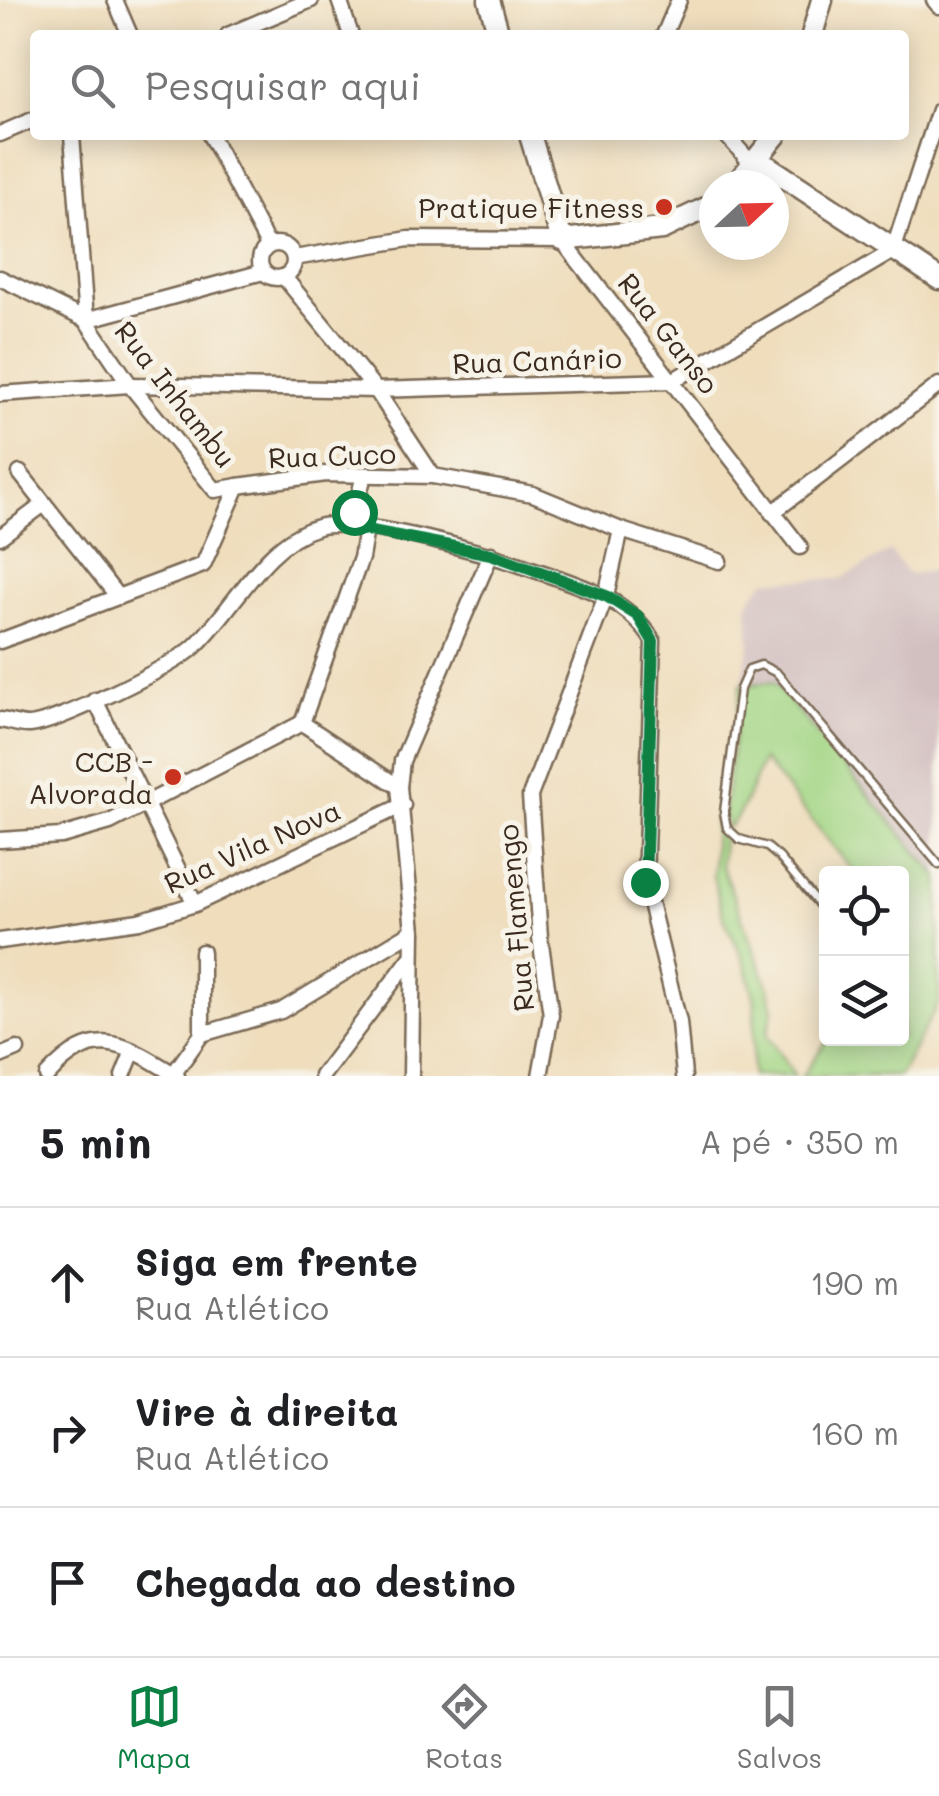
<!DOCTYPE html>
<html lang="pt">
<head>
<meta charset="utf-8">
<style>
  :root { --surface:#fff; --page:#f2f2f2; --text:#202124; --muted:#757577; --line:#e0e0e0; --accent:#0b8043 }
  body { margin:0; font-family:Mali,sans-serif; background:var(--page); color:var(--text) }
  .controls { position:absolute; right:30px; bottom:30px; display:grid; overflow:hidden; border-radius:10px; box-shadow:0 5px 25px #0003 }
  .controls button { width:90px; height:90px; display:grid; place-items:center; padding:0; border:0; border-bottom:2px solid var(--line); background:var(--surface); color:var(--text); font:50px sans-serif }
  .compass { position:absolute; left:699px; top:170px; width:90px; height:90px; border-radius:50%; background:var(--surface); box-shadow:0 5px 25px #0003; rotate:68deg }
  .stop { position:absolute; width:30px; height:30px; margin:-22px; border:8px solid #0b8043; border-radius:50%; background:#fff }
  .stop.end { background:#0b8043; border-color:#fff; box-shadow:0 2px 10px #0008 }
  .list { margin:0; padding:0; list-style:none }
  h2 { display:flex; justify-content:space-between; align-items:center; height:130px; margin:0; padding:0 40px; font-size:42px }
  h2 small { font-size:32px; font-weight:400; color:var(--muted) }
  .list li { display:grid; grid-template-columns:65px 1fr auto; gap:30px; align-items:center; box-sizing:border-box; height:150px; padding:0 40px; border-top:2px solid var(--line) }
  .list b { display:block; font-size:38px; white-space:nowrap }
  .list p { margin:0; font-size:32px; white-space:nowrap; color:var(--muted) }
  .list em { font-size:32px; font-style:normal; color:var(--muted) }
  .icon { flex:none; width:55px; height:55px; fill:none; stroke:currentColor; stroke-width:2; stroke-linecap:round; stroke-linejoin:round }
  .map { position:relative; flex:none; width:939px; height:1076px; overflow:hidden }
  .search { position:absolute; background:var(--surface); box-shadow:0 5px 25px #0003; left:30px; right:30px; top:30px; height:110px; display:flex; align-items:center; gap:25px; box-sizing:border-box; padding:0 35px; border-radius:10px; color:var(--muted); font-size:38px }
  .sheet { height:580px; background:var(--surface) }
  nav { display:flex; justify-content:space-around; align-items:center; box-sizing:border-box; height:140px; border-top:2px solid var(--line); background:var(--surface); font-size:28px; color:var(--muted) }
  nav a { display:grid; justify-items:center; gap:5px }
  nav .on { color:var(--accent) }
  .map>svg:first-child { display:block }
  .industrial { fill:#d2bfc0 }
  .green { fill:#a3d685; stroke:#6f8052; stroke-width:2.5 }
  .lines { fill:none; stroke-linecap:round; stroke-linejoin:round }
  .lane-casing { stroke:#7a6955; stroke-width:11 }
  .street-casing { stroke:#7a6955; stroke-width:19 }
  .secondary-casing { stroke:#7a6955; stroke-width:25 }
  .lane { stroke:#fff; stroke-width:6 }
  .street { stroke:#fff; stroke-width:14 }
  .secondary { stroke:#fff; stroke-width:20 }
  .route { stroke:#0b8043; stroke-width:12 }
  .poi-dot { fill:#c8321e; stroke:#f7f3e8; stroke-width:4 }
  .labels { text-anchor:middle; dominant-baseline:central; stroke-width:10; stroke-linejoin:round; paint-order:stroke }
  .poi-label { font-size:28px; fill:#3b2a1e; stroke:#f7f3e8; text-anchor:end }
  .street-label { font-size:28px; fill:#3b2a1e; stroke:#f7f3e8 }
</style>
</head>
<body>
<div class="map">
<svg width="939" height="1076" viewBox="0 0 939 1076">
  <rect width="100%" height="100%" fill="#f7f3e8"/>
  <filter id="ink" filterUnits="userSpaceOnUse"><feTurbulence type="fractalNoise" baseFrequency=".01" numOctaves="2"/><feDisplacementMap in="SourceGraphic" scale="20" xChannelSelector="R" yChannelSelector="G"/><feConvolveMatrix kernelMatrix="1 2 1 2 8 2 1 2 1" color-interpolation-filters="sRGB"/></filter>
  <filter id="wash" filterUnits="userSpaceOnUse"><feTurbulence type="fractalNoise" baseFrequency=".0048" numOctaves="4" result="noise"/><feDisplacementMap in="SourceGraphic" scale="40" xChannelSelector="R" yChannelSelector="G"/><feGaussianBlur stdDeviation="2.25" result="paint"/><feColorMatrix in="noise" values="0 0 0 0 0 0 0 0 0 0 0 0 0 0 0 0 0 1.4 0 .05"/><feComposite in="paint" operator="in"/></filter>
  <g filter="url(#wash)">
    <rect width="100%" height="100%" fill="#efddbc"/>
    <path class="industrial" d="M890 551 909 575 939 569V878L774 682 741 685 750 645 748 603 765 580 841 579Z"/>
    <g class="green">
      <path d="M773 682 939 878V1002L899 1076H802L828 1039 902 1038V874L855 873 763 760C754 779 743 816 727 828L724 812 741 685Z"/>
      <path d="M715 817 723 839 721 864 769 988 773 1010 767 1035 795 1076H752L755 1001 745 963 723 916 713 876Z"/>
    </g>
  </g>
  <g filter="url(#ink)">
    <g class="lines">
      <defs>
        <path id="lane" d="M826 913 779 857 767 847 739 839 727 828 724 812 740 689 749 669 761 665 777 673 939 865"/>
        <g id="street">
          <path d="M115 0 130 35"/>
          <path d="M339 0 351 35"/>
          <path d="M934 0 939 6"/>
          <path d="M228 35 311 0"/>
          <path d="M664 35 679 0"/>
          <path d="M0 134 35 119"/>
          <path d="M72 135 86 320 130 385 215 490 238 486"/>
          <path d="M210 135 268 245"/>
          <path d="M726 135 754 166"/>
          <circle cx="277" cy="261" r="17"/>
          <path d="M294 258 409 239 562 240 800 547"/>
          <path d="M284 277 376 390 433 476"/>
          <path d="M0 278 86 320 263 272"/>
          <path d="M0 394 130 385 376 390 672 381 893 251 939 110"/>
          <path d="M20 473 118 597"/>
          <path d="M772 513 939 385"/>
          <path d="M351 527 364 475"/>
          <path d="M0 537 44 504"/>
          <path d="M0 641 203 565 238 486 326 474 433 476 533 494 621 530 719 561"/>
          <path d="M95 700 195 904"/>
          <path d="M0 720C9 721 21 726 30 725 59 722 172 667 194 647 234 610 263 543 318 527 354 516 488 553 526 567 573 584 626 595 653 641L645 882 679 1022 684 1076"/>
          <path d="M302 723 399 787"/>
          <path d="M0 840 61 836 110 822 302 723 361 558 366 529"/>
          <path d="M0 941 139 921 195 904 403 805"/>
          <path d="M202 1034 281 1011 413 931"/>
          <path d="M0 1056 17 1049"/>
          <path d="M47 1076C95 1023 123 1043 177 1076"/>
          <path d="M123 1076 133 1051"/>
          <path d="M172 1076 202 1034V952"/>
          <path d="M322 1076 410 959"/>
          <path d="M411 1076 413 931 399 787 402 761 491 554"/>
          <path d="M540 1076 551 1015 540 937 530 796 606 596 621 530"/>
        </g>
        <g id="secondary">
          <path d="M489 0 499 35"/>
          <path d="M812 35 822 0"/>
          <path d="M530 135 562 240 662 229 714 204"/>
          <path d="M754 166 769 167 939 279"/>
          <path d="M735 185 776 135"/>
        </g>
      </defs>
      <use href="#lane" class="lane-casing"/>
      <use href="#street" class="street-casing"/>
      <use href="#secondary" class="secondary-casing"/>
      <use href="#lane" class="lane"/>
      <use href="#street" class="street"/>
      <use href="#secondary" class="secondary"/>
    </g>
  </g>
  <g class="lines" filter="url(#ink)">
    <path class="route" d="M354 512 351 527 491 554 606 596 638 616 653 641 645 882"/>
  </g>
  <g class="poi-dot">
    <circle cx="664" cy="207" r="10"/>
    <circle cx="173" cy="777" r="10"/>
  </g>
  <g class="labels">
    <g class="poi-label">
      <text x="644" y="207">Pratique Fitness</text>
      <text x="153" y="761">CCB -<tspan x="153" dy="32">Alvorada</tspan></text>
    </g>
    <g class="street-label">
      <text transform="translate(669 333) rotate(52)">Rua Ganso</text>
      <text transform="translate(537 360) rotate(-2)">Rua Canário</text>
      <text transform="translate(176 394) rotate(52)">Rua Inhambu</text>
      <text transform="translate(332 455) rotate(-2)">Rua Cuco</text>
      <text transform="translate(252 846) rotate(-24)">Rua Vila Nova</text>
      <text transform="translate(515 918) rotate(-95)">Rua Flamengo</text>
    </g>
  </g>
</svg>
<div class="controls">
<button><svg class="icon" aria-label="locate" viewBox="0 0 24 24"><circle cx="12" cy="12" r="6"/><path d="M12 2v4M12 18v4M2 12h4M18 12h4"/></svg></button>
<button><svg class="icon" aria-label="layers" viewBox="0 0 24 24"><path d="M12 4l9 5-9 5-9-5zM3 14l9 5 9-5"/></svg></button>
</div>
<svg class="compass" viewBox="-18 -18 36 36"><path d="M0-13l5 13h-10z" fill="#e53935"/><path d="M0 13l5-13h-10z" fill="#757577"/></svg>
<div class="stop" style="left:354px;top:512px"></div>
<div class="stop end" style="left:645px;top:882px"></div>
<div class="search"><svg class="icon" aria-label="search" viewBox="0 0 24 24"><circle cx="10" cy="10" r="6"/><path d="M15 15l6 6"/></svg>Pesquisar aqui</div>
</div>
<section class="sheet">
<h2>5 min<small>A pé · 350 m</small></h2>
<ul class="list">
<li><svg class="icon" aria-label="ahead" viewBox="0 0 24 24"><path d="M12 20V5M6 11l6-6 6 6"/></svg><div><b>Siga em frente</b><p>Rua Atlético</p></div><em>190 m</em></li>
<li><svg class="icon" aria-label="right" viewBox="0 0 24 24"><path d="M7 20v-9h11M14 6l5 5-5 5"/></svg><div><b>Vire à direita</b><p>Rua Atlético</p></div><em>160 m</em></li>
<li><svg class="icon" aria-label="arrive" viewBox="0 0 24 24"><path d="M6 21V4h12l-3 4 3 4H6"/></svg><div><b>Chegada ao destino</b></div></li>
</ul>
</section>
<nav>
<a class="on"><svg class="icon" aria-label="map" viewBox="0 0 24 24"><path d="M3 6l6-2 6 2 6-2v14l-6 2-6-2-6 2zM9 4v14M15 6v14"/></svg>Mapa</a>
<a><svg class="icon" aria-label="directions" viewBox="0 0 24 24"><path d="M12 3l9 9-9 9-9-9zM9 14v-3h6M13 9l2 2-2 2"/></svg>Rotas</a>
<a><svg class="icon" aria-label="saved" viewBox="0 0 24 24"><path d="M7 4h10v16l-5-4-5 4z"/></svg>Salvos</a>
</nav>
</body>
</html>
